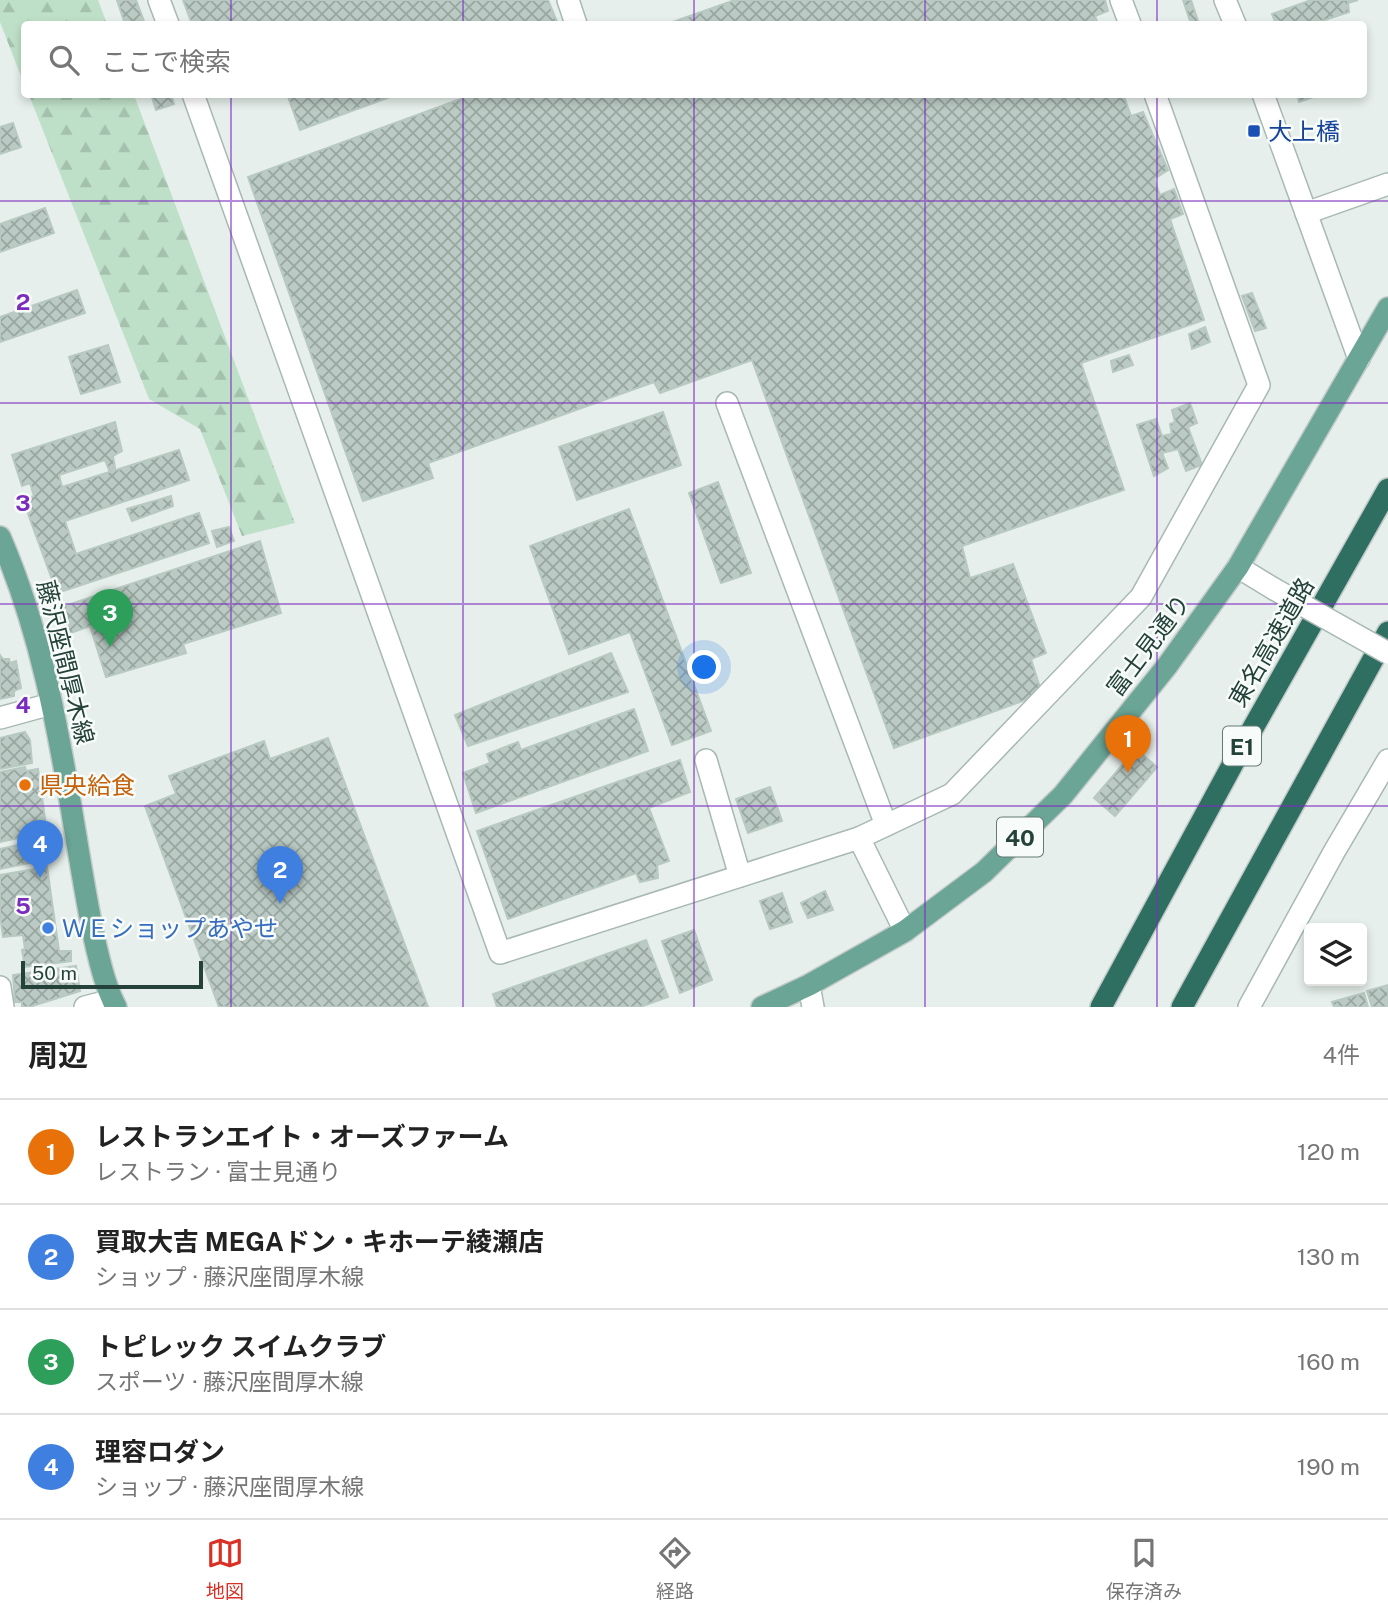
<!DOCTYPE html>
<html lang="ja">
<head>
<meta charset="utf-8">
<style>
  :root { --surface:#fff; --page:#f6f6f6; --text:#222; --muted:#767676; --line:#e0e0e0; --accent:#d93025 }
  body { margin:0; font-family:"Public Sans","Noto Sans JP",sans-serif; background:var(--page); color:var(--text) }
  .controls { position:absolute; right:21px; bottom:21px; display:grid; overflow:hidden; border-radius:7px; box-shadow:0 4px 10px #0003 }
  .controls button { width:63px; height:63px; display:grid; place-items:center; padding:0; border:0; border-bottom:2px solid var(--line); background:var(--surface); color:var(--text); font:35px sans-serif }
  .scale { position:absolute; left:21px; bottom:18px; width:182px; box-sizing:border-box; padding-left:7px; border:4px solid #24423a; border-top:0; font-size:19px; line-height:24px; white-space:nowrap; color:#24423a; -webkit-text-stroke:5px #f7fbf9; paint-order:stroke }
  .you { position:absolute; left:705px; top:668px; width:24px; height:24px; margin:-18px; border:5px solid #fff; border-radius:50%; background:#1a73e8; box-shadow:0 0 0 10px #1a73e833 }
  .badge { display:grid; place-items:center; width:46px; height:46px; border-radius:50%; background:var(--accent); color:#fff; font-size:23px; font-weight:700 }
  .pin { position:absolute; translate:-50% -58px; filter:drop-shadow(0 2px 4px #0008) }
  .pin::after { content:''; position:absolute; top:37px; width:24px; height:21px; background:inherit; clip-path:polygon(0 0,100% 0,50% 100%) }
  .list { margin:0; padding:0; list-style:none }
  h2 { display:flex; justify-content:space-between; align-items:center; height:91px; margin:0; padding:0 28px; font-size:30px }
  h2 small { font-size:23px; font-weight:400; color:var(--muted) }
  .list li { display:grid; grid-template-columns:46px 1fr auto; gap:21px; align-items:center; box-sizing:border-box; height:105px; padding:0 28px; border-top:2px solid var(--line) }
  .list b { display:block; font-size:26px; white-space:nowrap }
  .list p { margin:0; font-size:23px; white-space:nowrap; color:var(--muted) }
  .list em { font-size:23px; font-style:normal; color:var(--muted) }
  .icon { flex:none; width:38px; height:38px; fill:none; stroke:currentColor; stroke-width:2; stroke-linecap:round; stroke-linejoin:round }
  .map { position:relative; flex:none; width:1388px; height:1007px; overflow:hidden }
  .search { position:absolute; background:var(--surface); box-shadow:0 4px 10px #0003; left:21px; right:21px; top:21px; height:77px; display:flex; align-items:center; gap:18px; box-sizing:border-box; padding:0 24px; border-radius:7px; color:var(--muted); font-size:26px }
  .sheet { height:511px; background:var(--surface) }
  nav { display:flex; justify-content:space-around; align-items:center; box-sizing:border-box; height:98px; border-top:2px solid var(--line); background:var(--surface); font-size:19px; color:var(--muted) }
  nav a { display:grid; justify-items:center; gap:4px }
  nav .on { color:var(--accent) }
  .map>svg:first-child { display:block }
  .forest { fill:url(#forest-firs) }
  .building { fill:url(#building-cross-hatch); stroke:#b8c9c2; stroke-width:2 }
  .lines { fill:none; stroke-linecap:round; stroke-linejoin:round }
  .minor-casing { stroke:#a8b8b2; stroke-width:24 }
  .major-casing { stroke:#c2cac8; stroke-width:24 }
  .highway-casing { stroke:#c2cac8; stroke-width:24 }
  .minor { stroke:#fff; stroke-width:21 }
  .major { stroke:#6aa596; stroke-width:21 }
  .highway { stroke:#2f6f62; stroke-width:21 }
  .minor-bridge-casing { stroke:#a8b8b2; stroke-width:24; stroke-linecap:butt }
  .minor-bridge { stroke:#fff; stroke-width:21 }
  .grid { fill:none; stroke:#7b2cbf; stroke-width:2; stroke-opacity:0.55 }
  .transit-dot { fill:#1a4fb4; stroke:#f7fbf9; stroke-width:2.5 }
  .food-dot { fill:#e8710a; stroke:#f7fbf9; stroke-width:2.5 }
  .shop-dot { fill:#3f7fe0; stroke:#f7fbf9; stroke-width:2.5 }
  .labels { text-anchor:middle; dominant-baseline:central; stroke-width:5; stroke-linejoin:round; paint-order:stroke }
  .shield { fill:#f7fbf9; stroke:#637a73; stroke-width:2 }
  .shield-label { font-size:23px; font-weight:bold; fill:#24423a }
  .transit-label { font-size:24px; fill:#164399; stroke:#f7fbf9; text-anchor:start }
  .street-label { font-size:24px; fill:#24423a; stroke:#f7fbf9 }
  .food-label { font-size:24px; fill:#c56008; stroke:#f7fbf9; text-anchor:start }
  .shop-label { font-size:24px; fill:#366cbe; stroke:#f7fbf9; text-anchor:start }
  .grid-label { font-size:23px; text-anchor:middle; font-weight:bold; fill:#7b2cbf; stroke:#f7fbf9; stroke-width:5; stroke-linejoin:round; paint-order:stroke }
</style>
</head>
<body>
<div class="map">
<svg width="1388" height="1007" viewBox="0 0 1388 1007">
  <defs>
    <pattern id="forest-firs" width="22" height="20" patternUnits="userSpaceOnUse" patternTransform="scale(1.75)"><rect width="22" height="20" fill="#bfe0c8"/><path d="M5 1l3.5 6h-7zM16 11l3.5 6h-7z" fill="#a4c1ad"/></pattern>
    <pattern id="building-cross-hatch" width="8" height="8" patternUnits="userSpaceOnUse" patternTransform="scale(1.75)"><rect width="8" height="8" fill="#bbcac4"/><path d="M0 0l8 8M0 8l8-8" fill="none" stroke="#98a6a0"/></pattern>
  </defs>
  <rect width="100%" height="100%" fill="#e6efeb"/>
  <g class="forest">
    <path d="M0 0H98L107 24H24V84L0 22Z"/>
    <path d="M29 95H134L295 523 242 536 200 429 149 399Z"/>
  </g>
  <g class="building">
    <path d="M117 0H136L145 24H125Z"/>
    <path d="M183 0H548L558 24H192Z"/>
    <path d="M735 0H1105L1108 11 1095 16 1098 24H667Z"/>
    <path d="M1183 0H1191L1199 24H1191Z"/>
    <path d="M1311 0H1358L1348 3 1349 12 1313 24H1276L1272 14Z"/>
    <path d="M151 94H171L174 104 156 110Z"/>
    <path d="M287 94H398L300 130Z"/>
    <path d="M474 94H1123L1131 116 1143 112 1168 170 1154 179 1160 195 1174 189 1183 214 1170 219 1204 320 1081 363 1124 490 962 546 970 578 1013 564 1046 653 1031 659 1042 694 894 748 752 360 660 393 654 382 428 463 433 478 363 501 248 177Z"/>
    <path d="M1297 94H1322L1299 102Z"/>
    <path d="M13 123 21 147 0 154V127Z"/>
    <path d="M45 208 54 233 0 252V224Z"/>
    <path d="M77 290 85 313 0 342V317Z"/>
    <path d="M1252 293 1266 328 1255 331 1242 296Z"/>
    <path d="M1205 327 1210 342 1192 349 1189 334Z"/>
    <path d="M108 345 120 382 81 394 69 357Z"/>
    <path d="M1129 355 1133 365 1113 372 1111 361Z"/>
    <path d="M1190 403 1197 423 1188 427 1202 465 1186 471 1178 449 1162 453 1168 468 1154 476 1137 425 1156 419 1162 436 1172 434 1170 424 1175 422 1172 410Z"/>
    <path d="M663 412 681 465 577 500 559 447Z"/>
    <path d="M115 422 122 451 113 456 115 468 109 470 105 460 59 475 62 487 179 450 189 480 65 521 76 554 199 513 209 543 57 593 23 500 34 496 30 483 22 486 12 455Z"/>
    <path d="M718 482 751 573 721 583 689 493Z"/>
    <path d="M171 496 173 506 132 521 127 509Z"/>
    <path d="M629 509 711 731 672 745 630 632 569 654 530 546Z"/>
    <path d="M229 527 234 541 217 547 212 531Z"/>
    <path d="M260 541 281 613 183 644 186 653 106 677 90 626 65 635 55 609Z"/>
    <path d="M611 653 628 692 468 746 455 715Z"/>
    <path d="M0 655 3 659H9L10 663 16 661 21 688 14 691V696L0 699Z"/>
    <path d="M634 709 648 751 476 813 463 773 490 763 487 754 518 742 521 750Z"/>
    <path d="M25 732 30 740 32 763 0 769V738Z"/>
    <path d="M328 738 428 1007H219L145 806 176 794 169 776 264 741 270 759Z"/>
    <path d="M1136 749 1157 767 1115 816 1094 798Z"/>
    <path d="M680 760 690 792 649 808 669 861 657 865 658 878 640 882 636 873 508 919 477 831Z"/>
    <path d="M25 767 26 771 38 769 47 832 0 842V772Z"/>
    <path d="M770 787 782 821 748 833 736 799Z"/>
    <path d="M45 839 49 859 0 869V849Z"/>
    <path d="M47 867 59 951H71V961L25 967 22 950 25 949 23 935 3 937 0 915V875Z"/>
    <path d="M825 891 833 910 808 918 801 903Z"/>
    <path d="M782 893 792 922 770 929 760 901Z"/>
    <path d="M694 930 712 980 680 993 662 941Z"/>
    <path d="M646 940 668 997 640 1007H497L493 994Z"/>
    <path d="M76 966 80 991 29 1007H22V1002H15L13 975Z"/>
    <path d="M1388 985V1007H1372L1367 991Z"/>
    <path d="M1364 993 1368 1007H1334L1332 1002Z"/>
  </g>
  <g class="lines">
    <defs>
      <g id="minor">
        <path d="M159 0 168 24"/>
        <path d="M568 0 576 24"/>
        <path d="M1121 0 1130 24"/>
        <path d="M1225 0 1235 24"/>
        <path d="M193 94 500 953 859 838 905 931"/>
        <path d="M1263 94 1359 359"/>
        <path d="M1306 213 1388 184"/>
        <path d="M727 403 886 825"/>
        <path d="M1238 567 1274 589"/>
        <path d="M0 718 51 704"/>
        <path d="M706 760 740 876"/>
        <path d="M859 838 952 794 1141 597 1259 385 1155 94"/>
        <path d="M809 985 813 1007"/>
        <path d="M0 987 3 1007"/>
        <path d="M85 1007 112 1000"/>
        <path d="M1249 1007 1334 852 1388 760"/>
      </g>
      <g id="major">
        <path d="M0 537C40 629 58 727 74 825 81 866 87 906 96 946 101 967 106 988 116 1007"/>
        <path d="M762 1007 809 985 905 931 984 872 1063 795 1167 666 1238 567 1388 308"/>
      </g>
      <g id="highway">
        <path d="M1101 1007 1236 758 1388 489"/>
        <path d="M1182 1007 1388 632"/>
      </g>
    </defs>
    <use href="#minor" class="minor-casing"/>
    <use href="#major" class="major-casing"/>
    <use href="#highway" class="highway-casing"/>
    <use href="#minor" class="minor"/>
    <use href="#major" class="major"/>
    <use href="#highway" class="highway"/>
    <defs>
      <path id="minor-bridge" d="M1274 589 1388 653"/>
    </defs>
    <use href="#minor-bridge" class="minor-bridge-casing"/>
    <use href="#minor-bridge" class="minor-bridge"/>
  </g>
  <path class="grid" d="M231 0V24M463 0V24M694 0V24M925 0V24M1157 0V24M231 94V1007M463 94V1007M694 94V1007M925 94V1007M1157 94V1007M0 201H1388M0 403H1388M0 604H1388M0 806H1388"/>
  <rect class="transit-dot" x="1247" y="124" width="14" height="14" rx="3.5"/>
  <circle class="food-dot" cx="25" cy="785" r="7"/>
  <circle class="shop-dot" cx="48" cy="928" r="7"/>
  <g class="labels">
    <g class="shield">
      <rect x="1223" y="726.5" width="38" height="39" rx="5"/>
      <rect x="997" y="817.5" width="46" height="39" rx="5"/>
    </g>
    <g class="shield-label">
      <text x="1242" y="746">E1</text>
      <text x="1020" y="837">40</text>
    </g>
    <g class="transit-label">
      <text x="1268" y="131">大上橋</text>
    </g>
    <g class="street-label">
      <text transform="translate(1271 642) rotate(-60)">東名高速道路</text>
      <text transform="translate(1148 645) rotate(-53)">富士見通り</text>
      <text transform="translate(66 662) rotate(76)">藤沢座間厚木線</text>
    </g>
    <g class="food-label">
      <text x="39" y="785">県央給食</text>
    </g>
    <g class="shop-label">
      <text x="62" y="928">ＷＥショップあやせ</text>
    </g>
  </g>
  <g class="grid-label">
    <text x="23" y="310">2</text>
    <text x="23" y="511">3</text>
    <text x="23" y="713">4</text>
    <text x="23" y="914">5</text>
  </g>
</svg>
<div class="controls">
<button><svg class="icon" aria-label="layers" viewBox="0 0 24 24"><path d="M12 4l9 5-9 5-9-5zM3 14l9 5 9-5"/></svg></button>
</div>
<div class="scale">50 m</div>
<div class="you"></div>
<div class="pin badge" style="left:1128px;top:773px;background:#e8710a">1</div>
<div class="pin badge" style="left:280px;top:904px;background:#3f7fe0">2</div>
<div class="pin badge" style="left:110px;top:647px;background:#2e9e5b">3</div>
<div class="pin badge" style="left:40px;top:878px;background:#3f7fe0">4</div>
<div class="search"><svg class="icon" aria-label="search" viewBox="0 0 24 24"><circle cx="10" cy="10" r="6"/><path d="M15 15l6 6"/></svg>ここで検索</div>
</div>
<section class="sheet">
<h2>周辺<small>4件</small></h2>
<ul class="list">
<li><span class="badge" style="background:#e8710a">1</span><div><b>レストランエイト・オーズファーム</b><p>レストラン · 富士見通り</p></div><em>120 m</em></li>
<li><span class="badge" style="background:#3f7fe0">2</span><div><b>買取大吉 MEGAドン・キホーテ綾瀬店</b><p>ショップ · 藤沢座間厚木線</p></div><em>130 m</em></li>
<li><span class="badge" style="background:#2e9e5b">3</span><div><b>トピレック スイムクラブ</b><p>スポーツ · 藤沢座間厚木線</p></div><em>160 m</em></li>
<li><span class="badge" style="background:#3f7fe0">4</span><div><b>理容ロダン</b><p>ショップ · 藤沢座間厚木線</p></div><em>190 m</em></li>
</ul>
</section>
<nav>
<a class="on"><svg class="icon" aria-label="map" viewBox="0 0 24 24"><path d="M3 6l6-2 6 2 6-2v14l-6 2-6-2-6 2zM9 4v14M15 6v14"/></svg>地図</a>
<a><svg class="icon" aria-label="directions" viewBox="0 0 24 24"><path d="M12 3l9 9-9 9-9-9zM9 14v-3h6M13 9l2 2-2 2"/></svg>経路</a>
<a><svg class="icon" aria-label="saved" viewBox="0 0 24 24"><path d="M7 4h10v16l-5-4-5 4z"/></svg>保存済み</a>
</nav>
</body>
</html>
